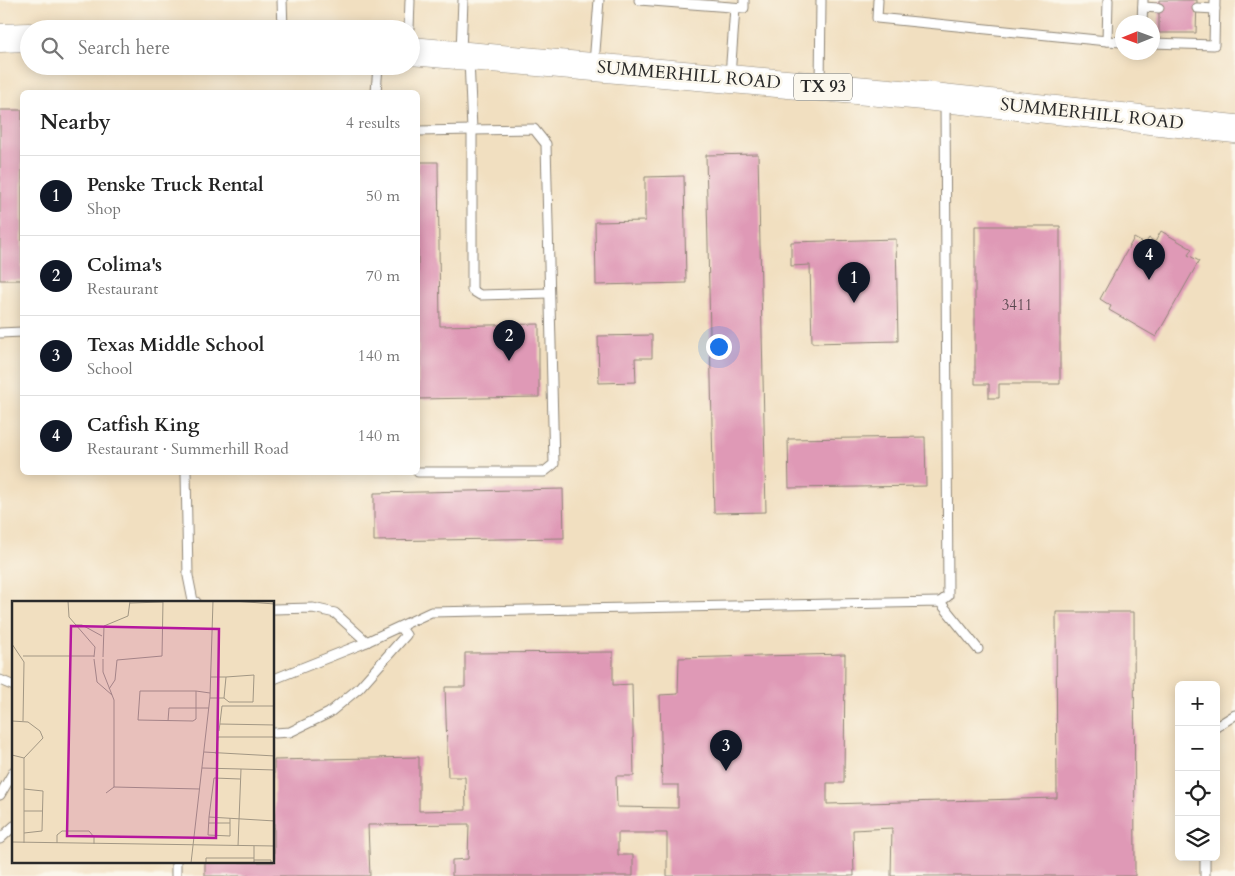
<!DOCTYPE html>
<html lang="en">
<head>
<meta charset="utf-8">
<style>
  :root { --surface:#fff; --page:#f6f6f6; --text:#222; --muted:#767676; --line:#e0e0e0; --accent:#111827 }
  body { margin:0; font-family:Cardo,serif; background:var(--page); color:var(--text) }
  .controls { position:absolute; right:15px; bottom:15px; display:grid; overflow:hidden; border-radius:8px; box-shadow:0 2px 12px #0003 }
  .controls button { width:45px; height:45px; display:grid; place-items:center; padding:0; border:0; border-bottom:1px solid var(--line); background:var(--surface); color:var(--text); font:25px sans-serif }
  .compass { position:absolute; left:1115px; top:15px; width:45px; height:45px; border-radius:50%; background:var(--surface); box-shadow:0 2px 12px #0003; rotate:269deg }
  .you { position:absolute; left:718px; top:346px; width:18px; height:18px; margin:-12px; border:4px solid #fff; border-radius:50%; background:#1a73e8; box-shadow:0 0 0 8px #1a73e833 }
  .badge { display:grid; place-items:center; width:32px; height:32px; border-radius:50%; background:var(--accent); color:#fff; font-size:16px; font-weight:700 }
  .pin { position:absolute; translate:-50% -41px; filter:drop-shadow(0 1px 2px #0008) }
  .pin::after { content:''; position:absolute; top:26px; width:18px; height:15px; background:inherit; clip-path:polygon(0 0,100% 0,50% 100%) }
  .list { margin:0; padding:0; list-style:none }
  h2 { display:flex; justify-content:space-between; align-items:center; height:65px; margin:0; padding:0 20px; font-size:21px }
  h2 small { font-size:16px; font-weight:400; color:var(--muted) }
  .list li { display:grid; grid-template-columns:32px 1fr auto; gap:15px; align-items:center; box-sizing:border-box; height:80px; padding:0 20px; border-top:1px solid var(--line) }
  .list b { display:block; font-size:19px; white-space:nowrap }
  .list p { margin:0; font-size:16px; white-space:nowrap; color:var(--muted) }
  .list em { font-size:16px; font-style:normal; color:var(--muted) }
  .icon { flex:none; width:28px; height:28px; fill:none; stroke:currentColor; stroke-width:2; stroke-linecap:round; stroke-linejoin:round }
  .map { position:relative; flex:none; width:1235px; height:876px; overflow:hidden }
  .search { position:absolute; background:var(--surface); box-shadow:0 2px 12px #0003; left:20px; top:20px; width:400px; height:55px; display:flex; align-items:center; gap:12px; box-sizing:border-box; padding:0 18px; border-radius:28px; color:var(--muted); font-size:19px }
  .panel { position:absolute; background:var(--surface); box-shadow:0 2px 12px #0003; left:20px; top:90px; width:400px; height:385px; border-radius:8px }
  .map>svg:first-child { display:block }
  .building { fill:#df99b6 }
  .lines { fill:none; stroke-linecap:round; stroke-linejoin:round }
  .service-casing { stroke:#8e8576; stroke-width:11 }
  .primary-casing { stroke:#8e8576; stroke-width:29 }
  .service { stroke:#fff; stroke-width:9 }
  .primary { stroke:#fff; stroke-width:28 }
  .labels { text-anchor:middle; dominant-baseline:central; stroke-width:5; stroke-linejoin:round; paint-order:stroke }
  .number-label { font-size:15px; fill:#58464e }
  .shield { fill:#fbf7ec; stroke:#696865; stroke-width:1 }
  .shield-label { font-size:16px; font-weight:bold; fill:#2b2b2b }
  .street-label { font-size:18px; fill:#2b2b2b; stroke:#fbf7ec }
  .inset-road { fill:none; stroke:#a29784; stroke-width:1 }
  .view { fill:#b5179e; fill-opacity:0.15; stroke:#b5179e; stroke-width:2.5 }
  .inset-edge { fill:none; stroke:#2b2b2b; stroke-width:2.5 }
</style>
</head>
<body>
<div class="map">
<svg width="1235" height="876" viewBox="0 0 1235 876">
  <rect width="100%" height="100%" fill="#fbf7ec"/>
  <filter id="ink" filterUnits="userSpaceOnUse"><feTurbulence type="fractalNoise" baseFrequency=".02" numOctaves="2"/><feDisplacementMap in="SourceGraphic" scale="10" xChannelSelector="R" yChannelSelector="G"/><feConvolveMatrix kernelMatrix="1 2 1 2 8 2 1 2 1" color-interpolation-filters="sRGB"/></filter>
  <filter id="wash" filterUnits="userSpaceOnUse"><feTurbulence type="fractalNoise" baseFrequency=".0096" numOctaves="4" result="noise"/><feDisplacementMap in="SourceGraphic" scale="20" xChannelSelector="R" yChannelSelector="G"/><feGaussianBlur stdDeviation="1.12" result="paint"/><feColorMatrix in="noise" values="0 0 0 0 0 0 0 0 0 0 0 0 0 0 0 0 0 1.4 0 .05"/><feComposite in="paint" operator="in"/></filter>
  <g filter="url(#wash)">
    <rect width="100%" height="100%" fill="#f1dfc0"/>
    <g id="blocks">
      <g class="building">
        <path d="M1159 0H1197L1196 33H1159Z"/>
        <rect x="0" y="110" width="22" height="170"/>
        <path d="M758 154 766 512 714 513 706 155Z"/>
        <path d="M418 162H438L440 326 539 324V397L418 399Z"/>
        <path d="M684 176 686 283 596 285 595 222 645 221V177Z"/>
        <path d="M975 226H1060V384H999V398H989V384H975Z"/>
        <path d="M1161 231 1192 249 1188 255 1199 261 1156 337 1109 310 1111 306 1100 299 1134 238 1145 244 1149 238 1155 242Z"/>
        <path d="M896 239 898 341 812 343 810 265 791 266V242Z"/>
        <path d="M652 335V358H635L636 382 599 383 598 336Z"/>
        <path d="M925 437 926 486 789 488 788 439Z"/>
        <path d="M563 489 564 538 374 541V493Z"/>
        <path d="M1056 612H1134L1135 876H891L892 828 853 830 854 876H667V833H618V855H633V876H452V860L468 859 469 824 368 825 370 876H205V862H274V760L419 757V811L466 810 465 777H448L445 687H465V653L613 652V685L632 684 634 776H616L617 807 678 808V785H662L660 695 678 694 679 658 845 654 844 783H827V804L1057 798Z"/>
      </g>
    </g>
  </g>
  <g filter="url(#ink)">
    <use href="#blocks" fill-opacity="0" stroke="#8e8576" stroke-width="1"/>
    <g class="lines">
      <defs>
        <g id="service">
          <path d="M282 0 283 29"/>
          <path d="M639 0 744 8V0"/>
          <path d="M878 0 877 18 1107 41 1108 0"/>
          <path d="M1143 7 1159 8"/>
          <path d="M1197 8 1215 9"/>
          <path d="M1142 22 1143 0"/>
          <path d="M409 29 410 0"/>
          <path d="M1107 41 1122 42"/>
          <path d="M1152 43 1214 45 1215 0"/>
          <path d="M461 52 463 0"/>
          <path d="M469 59 472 130V290L480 295 549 293"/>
          <path d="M594 64 599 0"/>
          <path d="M730 76 735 8"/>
          <path d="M820 85 821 0"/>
          <path d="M376 92 378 66"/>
          <path d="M418 131 534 129 546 144 554 464 544 472H418"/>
          <path d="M0 333 22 332"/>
          <path d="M186 472 188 576 193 601 196 602"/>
          <path d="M940 602 948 596 945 102"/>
          <path d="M274 609 313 608 335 613 367 642"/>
          <path d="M274 679 362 644 431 612 940 602 978 649"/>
          <path d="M0 680 14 686"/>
          <path d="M1216 727 1235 715"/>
          <path d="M274 733 290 732 329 713 359 688 406 635 400 627"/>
          <path d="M0 795 14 771"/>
          <path d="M0 839 14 826"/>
          <path d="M1205 857V876"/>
          <path d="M176 862V876"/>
        </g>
        <g id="primary">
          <path d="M0 38 29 37"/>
          <path d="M411 51 924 96 1235 129"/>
        </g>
      </defs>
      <use href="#service" class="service-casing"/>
      <use href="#primary" class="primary-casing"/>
      <use href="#service" class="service"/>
      <use href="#primary" class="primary"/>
    </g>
  </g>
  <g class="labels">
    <g class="number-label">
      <text x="1017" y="305">3411</text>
    </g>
    <rect class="shield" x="794" y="73.5" width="58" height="27" rx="4"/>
    <g class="shield-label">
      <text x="823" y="87">TX 93</text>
    </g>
    <g class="street-label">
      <text transform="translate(689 75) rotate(5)">SUMMERHILL ROAD</text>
      <text transform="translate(1092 114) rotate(6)">SUMMERHILL ROAD</text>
    </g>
  </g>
  <g transform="translate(12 601)">
    <rect width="262" height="262" fill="#f1dfc0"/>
    <path class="inset-road" d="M56 0 57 16 83 46 82 56M221 0 263 3M118 2 151 1M64 24H70L90 35M0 43 12 61 11 120M11 55H82M91 56 92 25 116 15 118 0M82 58 85 81 100 94M91 58V71L102 99V186L94 192M97 88 103 79 105 59 150 55 151 0M184 90V118L181 120 126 119 128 90H184L198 92M198 97H212L214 76H199M212 97 217 101H241L242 74 214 76M0 120 16 121 28 130 31 137 12 157 0 154M156 120 157 107H197M208 123 263 124M207 130 210 105H263M192 151 263 155M204 153 206 136H263M190 167 229 168 226 245M229 168 263 169M228 178 202 177 197 216 263 220M102 186 188 188M12 210H30M197 216 196 234 218 235V217M197 222H218M12 232 30 230 31 190 12 188M0 241 263 245M12 242V157M45 242V234L50 230H77L82 236V243M242 245V262M262 245 263 227M242 259H259V262M179 262 198 96 201 0M194 262V257H242"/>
    <path class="view" d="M59 25 207 28 204 237 55 235Z"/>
    <rect width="262" height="262" class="inset-edge"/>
  </g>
</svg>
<div class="controls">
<button>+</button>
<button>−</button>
<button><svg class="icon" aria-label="locate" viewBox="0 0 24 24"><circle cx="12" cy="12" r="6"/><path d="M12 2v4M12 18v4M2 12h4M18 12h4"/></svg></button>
<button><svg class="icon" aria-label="layers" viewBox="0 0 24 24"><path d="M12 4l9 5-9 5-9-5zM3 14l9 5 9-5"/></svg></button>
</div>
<svg class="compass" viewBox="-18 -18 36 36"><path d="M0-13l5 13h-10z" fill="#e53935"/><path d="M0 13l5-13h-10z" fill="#767676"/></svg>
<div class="you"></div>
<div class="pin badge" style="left:854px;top:303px">1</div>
<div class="pin badge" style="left:509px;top:361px">2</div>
<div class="pin badge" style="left:726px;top:771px">3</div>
<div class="pin badge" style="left:1149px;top:280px">4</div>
<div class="search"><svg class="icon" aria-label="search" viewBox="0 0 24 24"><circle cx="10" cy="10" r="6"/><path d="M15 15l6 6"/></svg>Search here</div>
<section class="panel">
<h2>Nearby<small>4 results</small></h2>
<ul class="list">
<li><span class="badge">1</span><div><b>Penske Truck Rental</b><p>Shop</p></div><em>50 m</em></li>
<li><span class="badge">2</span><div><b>Colima's</b><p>Restaurant</p></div><em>70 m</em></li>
<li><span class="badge">3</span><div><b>Texas Middle School</b><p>School</p></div><em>140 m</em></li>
<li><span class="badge">4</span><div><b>Catfish King</b><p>Restaurant · Summerhill Road</p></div><em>140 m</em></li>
</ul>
</section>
</div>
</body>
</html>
